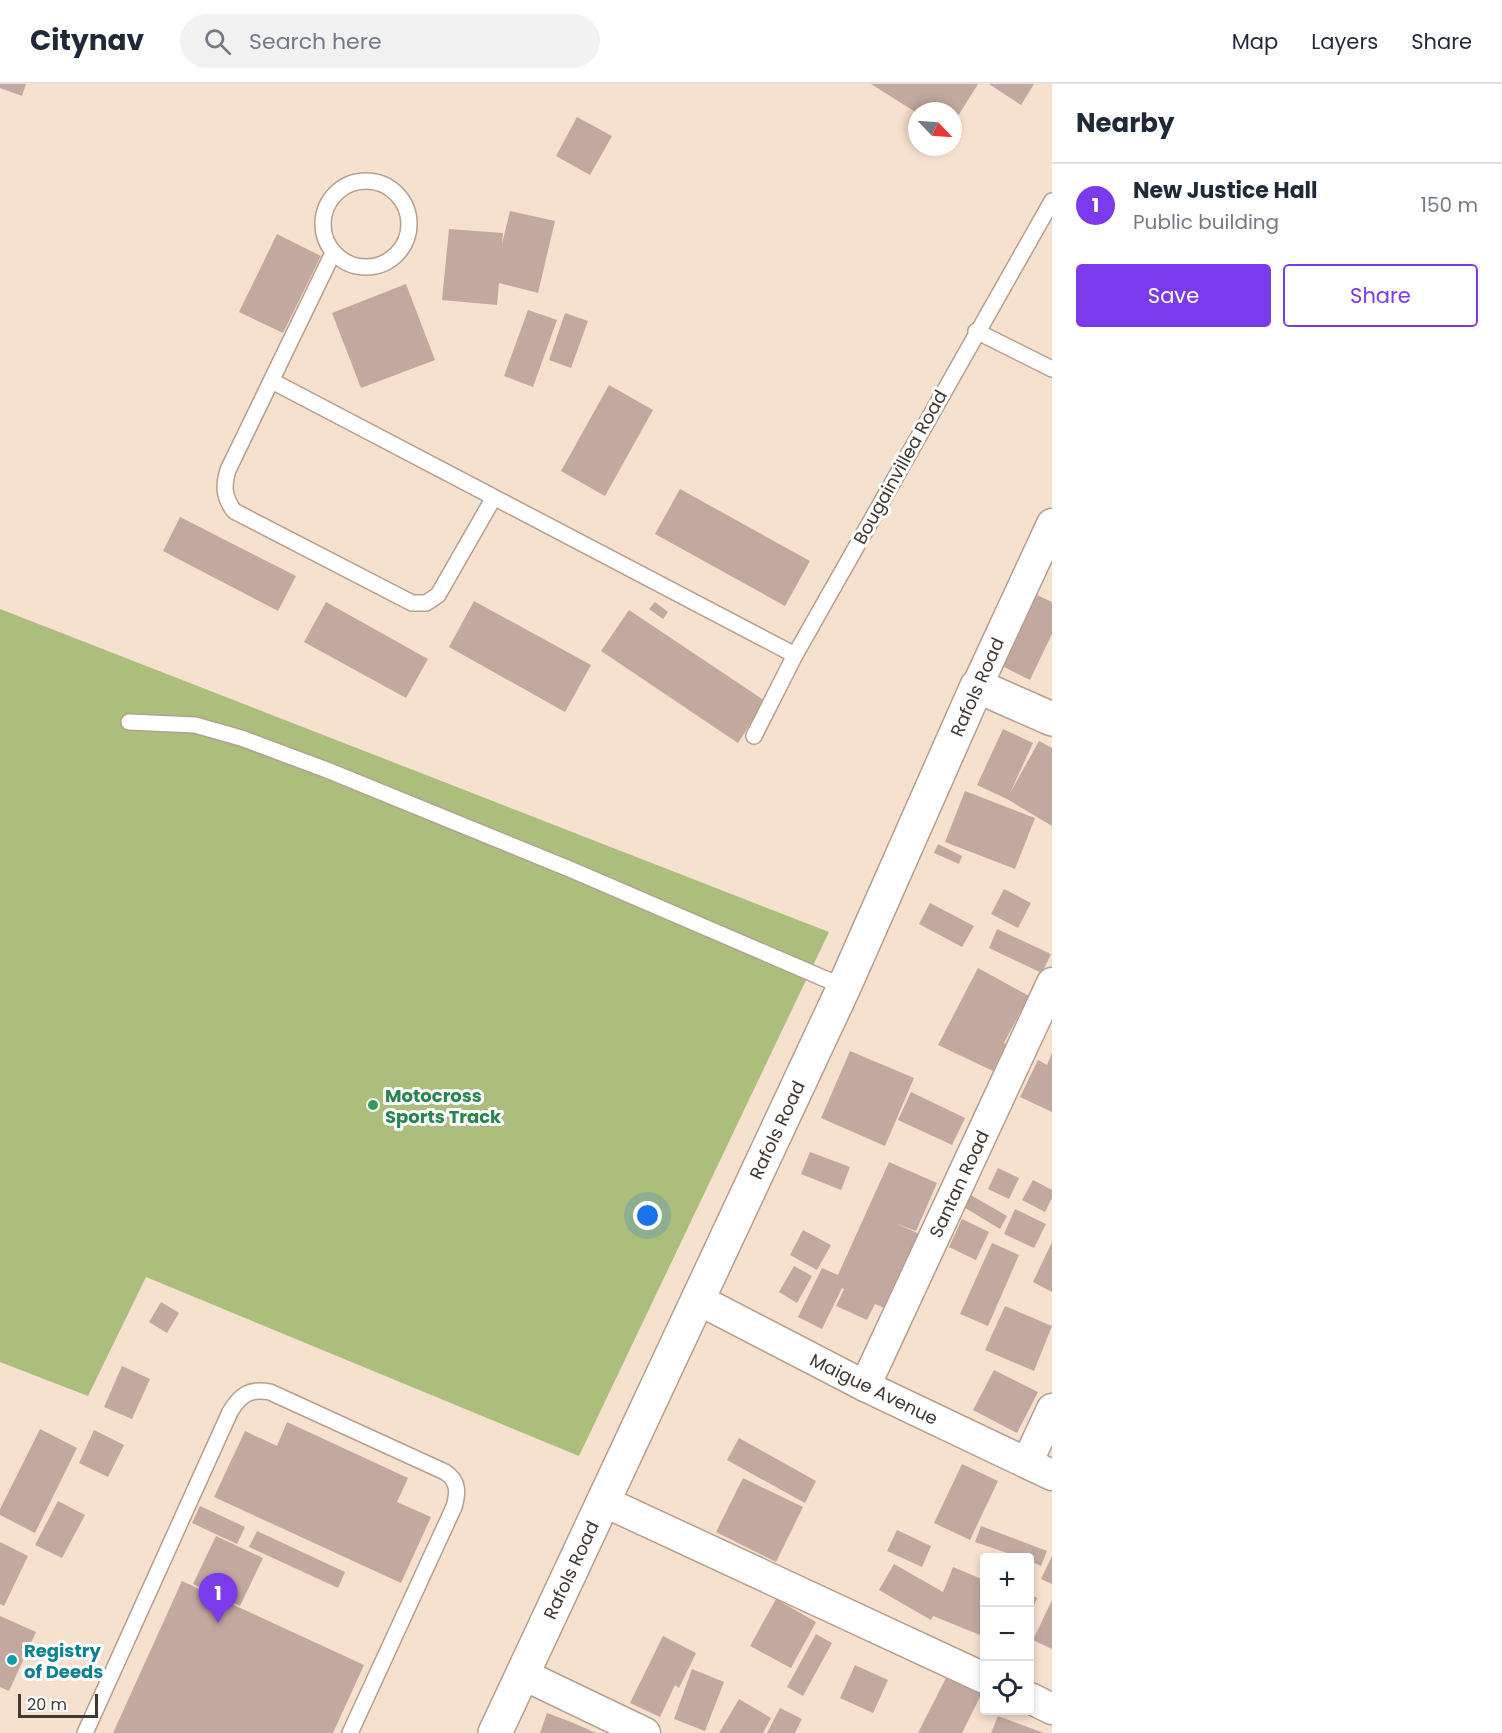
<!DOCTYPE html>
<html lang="en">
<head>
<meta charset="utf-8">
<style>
  :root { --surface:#fff; --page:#f2f2f3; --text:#1f2937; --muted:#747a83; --line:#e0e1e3; --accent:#7c3aed }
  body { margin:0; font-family:Poppins,sans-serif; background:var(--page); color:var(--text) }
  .controls { position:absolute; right:18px; bottom:18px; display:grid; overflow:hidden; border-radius:6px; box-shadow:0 3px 9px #0003 }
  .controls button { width:54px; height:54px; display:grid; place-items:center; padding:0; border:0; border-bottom:2px solid var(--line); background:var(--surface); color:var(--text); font:30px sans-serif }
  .compass { position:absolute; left:908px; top:18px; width:54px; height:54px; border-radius:50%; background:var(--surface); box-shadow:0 3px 9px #0003; rotate:115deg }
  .scale { position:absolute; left:18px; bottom:15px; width:80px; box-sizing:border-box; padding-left:6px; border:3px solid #403831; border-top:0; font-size:16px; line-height:21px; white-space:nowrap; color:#403831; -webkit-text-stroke:4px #fff; paint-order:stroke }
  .you { position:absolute; left:648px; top:1132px; width:21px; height:21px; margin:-15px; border:4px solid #fff; border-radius:50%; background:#1a73e8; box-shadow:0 0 0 9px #1a73e833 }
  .badge { display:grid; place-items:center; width:39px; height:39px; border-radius:50%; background:var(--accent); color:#fff; font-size:20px; font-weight:700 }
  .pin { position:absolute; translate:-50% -50px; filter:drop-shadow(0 2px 3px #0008) }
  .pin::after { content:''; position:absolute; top:32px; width:21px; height:18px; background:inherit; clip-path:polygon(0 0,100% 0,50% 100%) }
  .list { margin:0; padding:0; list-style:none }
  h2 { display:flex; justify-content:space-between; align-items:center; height:78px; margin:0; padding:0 24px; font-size:26px }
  h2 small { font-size:20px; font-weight:400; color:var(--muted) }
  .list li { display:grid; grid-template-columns:39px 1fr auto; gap:18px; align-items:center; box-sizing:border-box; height:84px; padding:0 24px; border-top:2px solid var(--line) }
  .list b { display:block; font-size:22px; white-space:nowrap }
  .list p { margin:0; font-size:20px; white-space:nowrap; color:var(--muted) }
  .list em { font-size:20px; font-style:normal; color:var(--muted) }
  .actions { display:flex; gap:12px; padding:18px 24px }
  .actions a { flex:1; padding:14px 0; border:2px solid var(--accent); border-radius:6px; text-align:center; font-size:21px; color:var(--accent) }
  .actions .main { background:var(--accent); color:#fff }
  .icon { flex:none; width:33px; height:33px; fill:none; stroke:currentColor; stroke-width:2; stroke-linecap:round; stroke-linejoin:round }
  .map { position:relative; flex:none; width:1052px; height:1649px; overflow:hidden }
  header { display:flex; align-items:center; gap:36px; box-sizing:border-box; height:84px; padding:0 30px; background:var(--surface); border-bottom:2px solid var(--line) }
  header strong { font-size:28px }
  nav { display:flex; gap:33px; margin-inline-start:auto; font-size:21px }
  .search { width:420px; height:54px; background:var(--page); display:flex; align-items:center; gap:15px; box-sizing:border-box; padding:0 21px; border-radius:33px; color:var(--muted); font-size:22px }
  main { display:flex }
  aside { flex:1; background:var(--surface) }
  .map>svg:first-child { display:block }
  .green { fill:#abbe7b }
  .building { fill:#c3a8a0 }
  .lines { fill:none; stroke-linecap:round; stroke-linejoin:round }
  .service-casing { stroke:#b5a090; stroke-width:18 }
  .minor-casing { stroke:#b5a090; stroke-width:33 }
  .tertiary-casing { stroke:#b5a090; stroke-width:36 }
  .service { stroke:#fff; stroke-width:15 }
  .minor { stroke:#fff; stroke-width:30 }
  .tertiary { stroke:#fff; stroke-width:33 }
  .leisure-dot { fill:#2e9e5b; stroke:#fff; stroke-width:2 }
  .culture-dot { fill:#0f9aa8; stroke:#fff; stroke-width:2 }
  .labels { text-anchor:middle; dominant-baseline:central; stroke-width:6; stroke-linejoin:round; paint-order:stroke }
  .street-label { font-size:18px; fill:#403831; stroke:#fff }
  .leisure-label { font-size:18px; font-weight:bold; fill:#27864d; stroke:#fff; text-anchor:start }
  .culture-label { font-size:18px; font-weight:bold; fill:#0d838f; stroke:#fff; text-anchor:start }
</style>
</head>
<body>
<header>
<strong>Citynav</strong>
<div class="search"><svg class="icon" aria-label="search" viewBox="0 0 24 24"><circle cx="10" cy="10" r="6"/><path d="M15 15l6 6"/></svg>Search here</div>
<nav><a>Map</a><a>Layers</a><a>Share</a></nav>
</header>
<main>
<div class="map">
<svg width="1052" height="1649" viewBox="0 0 1052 1649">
  <rect width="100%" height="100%" fill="#f6e0ce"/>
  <path class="green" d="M0 525 829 848 579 1372 146 1193 88 1312 0 1278Z"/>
  <g class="building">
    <path d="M0 0H26L22 12 0 4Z"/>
    <path d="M871 0H978L953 40V27L917 29Z"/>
    <path d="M989 0H1034L1021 21Z"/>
    <path d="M577 33 612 52 590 91 556 72Z"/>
    <path d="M510 127 555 137 538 209 499 199 497 221 442 216 449 145 503 149 502 160Z"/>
    <path d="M277 150 321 172 283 249 239 228Z"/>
    <path d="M406 200 435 276 361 304 332 229Z"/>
    <path d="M528 226 557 236 533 303 504 292Z"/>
    <path d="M565 229 588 237 571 284 549 276Z"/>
    <path d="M609 301 653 326 605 412 561 387Z"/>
    <path d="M680 405 810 477 785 522 655 450Z"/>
    <path d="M180 433 296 492 278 527 163 467Z"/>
    <path d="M1035 510 1052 518V550L1030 596 1002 582Z"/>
    <path d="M474 517 591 581 565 628 449 563Z"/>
    <path d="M326 518 428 575 406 614 304 558Z"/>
    <path d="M655 518 668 528 663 535 649 525Z"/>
    <path d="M629 526 765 617 738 659 601 567Z"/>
    <path d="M1003 645 1033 659 1010 709 1039 657 1052 664V742L1007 715 977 701Z"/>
    <path d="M965 707 1035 734 1015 785 945 758Z"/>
    <path d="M938 760 962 772 959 780 934 769Z"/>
    <path d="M1004 805 1031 819 1018 844 991 830Z"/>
    <path d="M930 819 974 842 962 863 919 840Z"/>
    <path d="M997 845 1051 870 1042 889 989 864Z"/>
    <path d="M978 884 1029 912 1004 959 1006 960 993 987 938 961Z"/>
    <path d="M850 967 914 994 885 1062 821 1034Z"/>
    <path d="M1052 969V1028L1020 1013 1038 976 1047 981Z"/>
    <path d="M911 1008 965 1034 952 1061 898 1036Z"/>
    <path d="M810 1068 850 1083 841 1106 801 1090Z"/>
    <path d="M889 1078 937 1099 916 1147 895 1139 924 1152 889 1226 875 1220 867 1236 836 1222 844 1205 842 1204 822 1245 798 1233 822 1184 838 1191Z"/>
    <path d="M998 1084 1019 1094 1009 1115 988 1105Z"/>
    <path d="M1033 1096 1052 1106V1114L1045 1128 1022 1116Z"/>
    <path d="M969 1110 1007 1132 1000 1145 962 1122Z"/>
    <path d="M1015 1125 1046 1140 1034 1164 1004 1150Z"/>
    <path d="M962 1135 989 1148 976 1176 949 1163Z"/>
    <path d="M803 1146 831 1161 817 1186 790 1171Z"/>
    <path d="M1052 1158V1208L1033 1198Z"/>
    <path d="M992 1159 1019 1171 988 1242 960 1230Z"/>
    <path d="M794 1182 812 1192 797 1219 779 1208Z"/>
    <path d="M161 1218 179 1229 167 1249 149 1238Z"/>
    <path d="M1005 1222 1052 1242 1034 1287 985 1266Z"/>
    <path d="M122 1282 150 1295 132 1335 104 1323Z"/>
    <path d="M994 1286 1038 1308 1017 1349 973 1326Z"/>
    <path d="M287 1338 408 1394 397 1418 431 1433 401 1499 214 1413 245 1347 277 1362Z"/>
    <path d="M40 1345 77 1364 35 1449 0 1431V1425Z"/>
    <path d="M94 1346 124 1361 108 1393 79 1379Z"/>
    <path d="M739 1354 816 1397 805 1419 727 1376Z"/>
    <path d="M962 1380 998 1397 970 1456 934 1439Z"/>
    <path d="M743 1394 803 1423 776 1478 716 1448Z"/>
    <path d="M58 1417 85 1431 62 1474 35 1461Z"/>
    <path d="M200 1422 245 1443 237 1460 192 1439Z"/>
    <path d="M981 1442 1047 1467 1041 1482 1030 1477 1029 1473H1019L975 1458Z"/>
    <path d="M897 1446 931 1462 922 1483 887 1467Z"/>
    <path d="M257 1447 345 1488 338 1504 249 1463Z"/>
    <path d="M216 1452 263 1474 240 1522 193 1500Z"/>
    <path d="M0 1458 28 1472 4 1522 0 1520Z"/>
    <path d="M1052 1472V1500L1041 1495Z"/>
    <path d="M894 1480 943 1508 953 1483 984 1496V1540L980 1551 933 1532 931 1536 879 1506Z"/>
    <path d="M182 1497 364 1581 333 1649H113Z"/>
    <path d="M1030 1510 1037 1514 1030 1532Z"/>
    <path d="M776 1515 816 1538 791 1584 750 1562Z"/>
    <path d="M1052 1516V1565L1033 1556Z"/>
    <path d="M0 1532 36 1548 9 1607 0 1603Z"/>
    <path d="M816 1550 832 1559 803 1612 787 1603Z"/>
    <path d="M663 1552 696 1569 679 1604 675 1601 660 1633 630 1619Z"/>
    <path d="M855 1581 888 1596 873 1629 840 1614Z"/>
    <path d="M951 1584 984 1605 962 1649H918Z"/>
    <path d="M692 1585 724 1598 705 1647 674 1635Z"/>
    <path d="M739 1615 771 1634 763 1649H719Z"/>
    <path d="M780 1624 802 1635 795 1649H767Z"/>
    <path d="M547 1629 571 1638 596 1649H540Z"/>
    <path d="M998 1632 1044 1649H991Z"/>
  </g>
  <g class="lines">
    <defs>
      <g id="service">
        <circle cx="366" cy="140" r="43"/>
        <path d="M333 169 228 386C223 403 224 413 234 427L412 519H426L438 511 493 415"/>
        <path d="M976 247 1052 285"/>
        <path d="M272 297 795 571"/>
        <path d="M129 638 195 641 241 654 327 686 572 786 844 903"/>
        <path d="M754 652 795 571 1052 117"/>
        <path d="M85 1649 230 1328C240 1311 250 1304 270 1308L445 1388C459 1397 458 1409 454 1423L350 1649"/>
      </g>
      <g id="minor">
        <path d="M977 602 1052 440"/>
        <path d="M697 1215 865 1302 1052 1391"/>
        <path d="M865 1302 1052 899"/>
        <path d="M1027 1379 1052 1325"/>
        <path d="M603 1417 984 1594"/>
        <path d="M522 1590 645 1649"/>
        <path d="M1030 1614 1052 1625"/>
      </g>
      <path id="tertiary" d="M495 1649 844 903 977 602 1052 635"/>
    </defs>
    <use href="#service" class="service-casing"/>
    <use href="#minor" class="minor-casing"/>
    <use href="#tertiary" class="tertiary-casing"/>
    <use href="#service" class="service"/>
    <use href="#minor" class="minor"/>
    <use href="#tertiary" class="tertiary"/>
  </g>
  <circle class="leisure-dot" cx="373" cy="1021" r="6"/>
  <circle class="culture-dot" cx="12" cy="1576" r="6"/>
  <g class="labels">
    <g class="street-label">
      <text transform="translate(900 383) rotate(-61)">Bougainvillea Road</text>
      <text transform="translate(977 603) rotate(-66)">Rafols Road</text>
      <text transform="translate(777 1046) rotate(-65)">Rafols Road</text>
      <text transform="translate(959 1100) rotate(-65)">Santan Road</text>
      <text transform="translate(874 1305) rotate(26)">Maigue Avenue</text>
      <text transform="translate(571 1486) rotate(-65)">Rafols Road</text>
    </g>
    <g class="leisure-label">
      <text x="385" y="1011">Motocross<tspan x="385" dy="21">Sports Track</tspan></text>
    </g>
    <g class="culture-label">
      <text x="24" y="1566">Registry<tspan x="24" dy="21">of Deeds</tspan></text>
    </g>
  </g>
</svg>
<div class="controls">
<button>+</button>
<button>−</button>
<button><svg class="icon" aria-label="locate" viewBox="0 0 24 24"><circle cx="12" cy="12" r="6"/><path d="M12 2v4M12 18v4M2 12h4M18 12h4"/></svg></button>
</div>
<svg class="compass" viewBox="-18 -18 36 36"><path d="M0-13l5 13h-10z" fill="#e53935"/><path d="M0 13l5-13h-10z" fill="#747a83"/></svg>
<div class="scale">20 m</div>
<div class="you"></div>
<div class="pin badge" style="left:218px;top:1539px">1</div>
</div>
<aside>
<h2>Nearby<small></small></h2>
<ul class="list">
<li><span class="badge">1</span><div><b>New Justice Hall</b><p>Public building</p></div><em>150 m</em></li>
</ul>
<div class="actions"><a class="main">Save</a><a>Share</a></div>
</aside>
</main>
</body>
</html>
